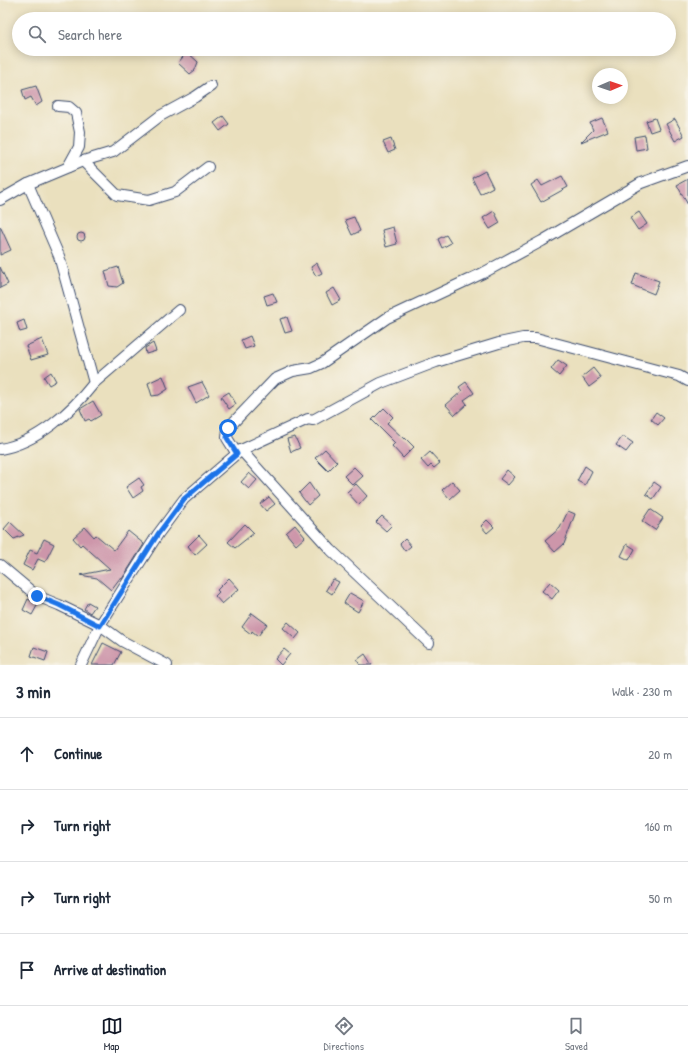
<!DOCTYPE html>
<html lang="en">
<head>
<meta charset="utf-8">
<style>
  :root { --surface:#fff; --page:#f2f2f3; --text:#1f2937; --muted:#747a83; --line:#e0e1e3; --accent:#111827 }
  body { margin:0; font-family:"Patrick Hand",sans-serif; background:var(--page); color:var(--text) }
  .compass { position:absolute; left:592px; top:68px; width:36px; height:36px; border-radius:50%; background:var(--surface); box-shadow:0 2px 10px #0003; rotate:88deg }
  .stop { position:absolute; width:12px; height:12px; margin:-9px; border:3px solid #1a73e8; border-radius:50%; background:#fff }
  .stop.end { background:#1a73e8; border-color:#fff; box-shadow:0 1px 4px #0008 }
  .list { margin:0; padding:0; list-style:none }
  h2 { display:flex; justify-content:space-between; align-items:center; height:52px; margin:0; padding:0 16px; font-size:17px }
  h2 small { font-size:13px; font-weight:400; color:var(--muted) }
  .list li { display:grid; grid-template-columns:26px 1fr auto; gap:12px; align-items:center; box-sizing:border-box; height:72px; padding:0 16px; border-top:1px solid var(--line) }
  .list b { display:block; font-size:15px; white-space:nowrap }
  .list em { font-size:13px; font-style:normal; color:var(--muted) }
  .icon { flex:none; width:22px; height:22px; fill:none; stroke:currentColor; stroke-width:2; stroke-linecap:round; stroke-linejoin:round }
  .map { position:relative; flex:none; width:688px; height:665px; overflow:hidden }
  .search { position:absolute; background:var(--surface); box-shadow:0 2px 10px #0003; left:12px; right:12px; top:12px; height:44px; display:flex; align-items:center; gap:10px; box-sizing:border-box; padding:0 14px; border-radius:22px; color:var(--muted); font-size:15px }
  .sheet { height:340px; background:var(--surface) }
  nav { display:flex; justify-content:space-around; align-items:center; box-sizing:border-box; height:56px; border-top:1px solid var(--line); background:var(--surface); font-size:11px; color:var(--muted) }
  nav a { display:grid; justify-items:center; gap:2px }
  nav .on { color:var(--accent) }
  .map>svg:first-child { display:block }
  .building { fill:#cd96aa }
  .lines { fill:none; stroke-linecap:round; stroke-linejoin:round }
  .minor-casing { stroke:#3a4a6c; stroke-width:12 }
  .minor { stroke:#fff; stroke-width:10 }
  .route { stroke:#1a73e8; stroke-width:5 }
</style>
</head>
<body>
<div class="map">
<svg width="688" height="665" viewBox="0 0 688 665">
  <rect width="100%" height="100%" fill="#f7f3e8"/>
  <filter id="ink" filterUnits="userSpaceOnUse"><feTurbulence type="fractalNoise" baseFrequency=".025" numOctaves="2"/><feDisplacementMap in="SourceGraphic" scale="8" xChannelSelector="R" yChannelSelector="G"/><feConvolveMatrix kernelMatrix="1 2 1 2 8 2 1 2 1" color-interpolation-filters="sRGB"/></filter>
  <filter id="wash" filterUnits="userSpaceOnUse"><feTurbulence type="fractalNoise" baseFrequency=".012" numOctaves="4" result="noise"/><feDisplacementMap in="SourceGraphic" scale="16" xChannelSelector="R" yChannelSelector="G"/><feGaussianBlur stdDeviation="0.9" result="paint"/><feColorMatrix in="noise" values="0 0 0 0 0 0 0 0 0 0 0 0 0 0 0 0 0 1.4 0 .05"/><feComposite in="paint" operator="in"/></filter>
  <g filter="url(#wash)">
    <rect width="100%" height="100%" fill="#eae0be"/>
    <g id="blocks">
      <g class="building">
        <path d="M187 52 198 62 195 70 190 74 178 63Z"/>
        <path d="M36 86 42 102 36 106 31 97 25 100 22 90Z"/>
        <path d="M223 116 229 124 220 131 214 123Z"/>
        <path d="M602 118 608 131 581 142 593 130 590 123Z"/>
        <path d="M655 118 659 129 650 132 646 121Z"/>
        <path d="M675 119 684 136 675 141 666 124Z"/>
        <path d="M645 135 647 148 636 150 634 137Z"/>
        <path d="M391 139 395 150 388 153 383 142Z"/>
        <path d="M485 171 493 187 480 194 472 178Z"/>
        <path d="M562 176 568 187 541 202 531 185 538 180 542 186Z"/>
        <path d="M688 179V205L677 185Z"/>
        <path d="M494 211 500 223 490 229 483 218Z"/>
        <path d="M639 212 647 224 638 230 630 218Z"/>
        <path d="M354 217 360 231 352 235 345 220Z"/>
        <path d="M0 226 11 250 0 255Z"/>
        <path d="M393 227 397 244 386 247 382 230Z"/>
        <circle cx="81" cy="237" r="4"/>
        <path d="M446 235 451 243 442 248 438 239Z"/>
        <path d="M317 263 322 273 316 276 311 267Z"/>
        <path d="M0 267 8 284 0 288Z"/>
        <path d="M118 267 123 283 117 287 109 286 105 271Z"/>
        <path d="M636 273 659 281 654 294 632 285Z"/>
        <path d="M334 288 341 300 332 305 326 293Z"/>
        <path d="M273 293 277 302 267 305 264 296Z"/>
        <path d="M287 317 292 331 285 333 280 319Z"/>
        <path d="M24 320 27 330 20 332 17 323Z"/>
        <path d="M250 336 254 346 245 349 241 340Z"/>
        <path d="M42 339 48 355 31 360 26 346Z"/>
        <path d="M153 343 156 351 146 354 145 348Z"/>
        <path d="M558 360 567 366 559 376 551 369Z"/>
        <path d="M593 368 601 378 589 387 582 377Z"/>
        <path d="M51 372 56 381 49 385 44 377Z"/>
        <path d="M163 376 168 389 159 395 152 396 148 383Z"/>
        <path d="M202 382 209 395 196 403 188 387Z"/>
        <path d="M466 382 474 393 464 400 467 404 455 415 446 405 462 391 459 387Z"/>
        <path d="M229 392 236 404 229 409 221 397Z"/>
        <path d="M93 401 101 415 91 421 89 419 85 421 80 409Z"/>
        <path d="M384 408 393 417 387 423 404 439 405 438 414 447 403 458 392 446 395 443 372 420Z"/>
        <path d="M656 412 664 418 658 425 651 419Z"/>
        <path d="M623 436 633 443 626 452 616 445Z"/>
        <path d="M295 437 300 448 291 452 287 439Z"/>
        <path d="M325 449 337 462 328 471 315 458Z"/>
        <path d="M430 452 440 463 434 468 431 465 428 468 421 460Z"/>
        <path d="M585 466 592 471 585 485 577 481Z"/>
        <path d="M354 467 363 476 353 485 344 476Z"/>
        <path d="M507 470 515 477 508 485 500 479Z"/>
        <path d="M249 473 257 480 249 489 241 482Z"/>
        <path d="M139 478 144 485 141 487 143 491 133 498 126 487Z"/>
        <path d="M452 481 460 490 450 499 442 490Z"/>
        <path d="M654 482 661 487 653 499 646 494Z"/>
        <path d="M309 483 318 496 308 505 299 493Z"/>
        <path d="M356 484 367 496 359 505 347 492Z"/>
        <path d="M269 497 275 504 266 511 260 504Z"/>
        <path d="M650 509 663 518 655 530 642 521Z"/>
        <path d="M568 511 575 514 564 544 555 552 545 541 560 528Z"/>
        <path d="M382 516 392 525 386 531 376 522Z"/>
        <path d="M487 520 494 527 487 533 481 526Z"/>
        <path d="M10 522 24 535 14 539 4 529Z"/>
        <path d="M245 524 254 533 235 548 228 542Z"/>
        <path d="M295 525 305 537 296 545 286 533Z"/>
        <path d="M85 527 94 537 96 535 114 550 128 531 144 544 122 579 120 578 111 590 97 578 80 575 110 569 82 544 80 546 73 538Z"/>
        <path d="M199 535 207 544 195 555 188 546Z"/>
        <path d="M44 539 54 544 45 562 38 559 32 570 23 565 30 550 37 553Z"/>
        <path d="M405 539 411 546 405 551 400 544Z"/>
        <path d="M627 544 635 549 629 560 621 556Z"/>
        <path d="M229 578 239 589 222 604 215 596 219 592 217 590Z"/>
        <path d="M333 579 339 582 332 594 326 590Z"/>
        <path d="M550 582 559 590 552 599 542 591Z"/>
        <path d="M350 593 364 601 358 612 344 603Z"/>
        <path d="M28 599 38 604 32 615 23 610Z"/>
        <path d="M88 602 95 606 90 613 84 609Z"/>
        <path d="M252 613 267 624 258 636 252 631 251 634 242 627Z"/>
        <path d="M288 622 300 633 295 639 283 628Z"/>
        <path d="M103 643 121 652 114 665H92Z"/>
        <path d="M34 647 48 652 45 661 31 656Z"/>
        <path d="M284 649 290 654 281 665 275 659Z"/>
        <path d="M365 654 372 665H360L357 660Z"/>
      </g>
    </g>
  </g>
  <g filter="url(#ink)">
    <use href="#blocks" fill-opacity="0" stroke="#3a4a6c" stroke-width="1"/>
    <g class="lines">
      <defs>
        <g id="minor">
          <path d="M58 106 69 107 76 113 80 132 79 147 68 167"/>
          <path d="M83 161 117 195 149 200 175 192 208 167"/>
          <path d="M28 184 59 256 94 383"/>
          <path d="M0 200 28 184 83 161 113 152 160 116 195 97 211 86"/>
          <path d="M0 449C37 443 72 411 94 383L179 310"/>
          <path d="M241 450 331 550 429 643"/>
          <path d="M237 454 227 438 228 428 275 379 293 371 311 368 322 363 387 318 483 273 542 241 641 183 688 166"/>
          <path d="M0 565 37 596 59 605 100 625 122 641 167 665"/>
          <path d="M81 665 100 625 158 534 184 499 241 450 308 419 313 420 381 383 436 362 499 343 523 338H536L679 376 688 381"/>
        </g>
      </defs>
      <use href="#minor" class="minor-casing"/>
      <use href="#minor" class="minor"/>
    </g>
  </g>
  <g class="lines" filter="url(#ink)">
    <path class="route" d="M37 596 59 605 100 626 158 534 184 499 237 454 227 438 228 428"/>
  </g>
</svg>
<svg class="compass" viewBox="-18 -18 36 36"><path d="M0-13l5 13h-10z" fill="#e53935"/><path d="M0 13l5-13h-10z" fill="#747a83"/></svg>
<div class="stop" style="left:228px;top:428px"></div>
<div class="stop end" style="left:37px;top:596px"></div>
<div class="search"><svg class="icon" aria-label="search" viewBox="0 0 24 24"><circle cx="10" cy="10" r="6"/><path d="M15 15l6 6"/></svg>Search here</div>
</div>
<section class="sheet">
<h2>3 min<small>Walk · 230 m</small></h2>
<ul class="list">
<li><svg class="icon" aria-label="ahead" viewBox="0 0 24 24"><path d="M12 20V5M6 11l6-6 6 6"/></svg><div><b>Continue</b></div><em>20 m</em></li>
<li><svg class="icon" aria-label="right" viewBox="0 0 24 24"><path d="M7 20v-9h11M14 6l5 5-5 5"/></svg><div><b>Turn right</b></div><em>160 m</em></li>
<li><svg class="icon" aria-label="right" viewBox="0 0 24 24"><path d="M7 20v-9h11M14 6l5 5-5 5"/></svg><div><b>Turn right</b></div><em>50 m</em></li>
<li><svg class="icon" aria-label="arrive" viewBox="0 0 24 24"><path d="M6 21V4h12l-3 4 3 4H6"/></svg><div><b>Arrive at destination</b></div></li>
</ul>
</section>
<nav>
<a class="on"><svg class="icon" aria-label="map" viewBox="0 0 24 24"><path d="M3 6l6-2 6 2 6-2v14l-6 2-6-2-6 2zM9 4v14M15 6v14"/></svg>Map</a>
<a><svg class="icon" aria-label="directions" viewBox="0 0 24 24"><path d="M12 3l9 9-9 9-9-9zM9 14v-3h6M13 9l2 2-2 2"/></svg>Directions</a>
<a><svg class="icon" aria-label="saved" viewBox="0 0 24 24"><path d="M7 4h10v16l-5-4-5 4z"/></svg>Saved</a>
</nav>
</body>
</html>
